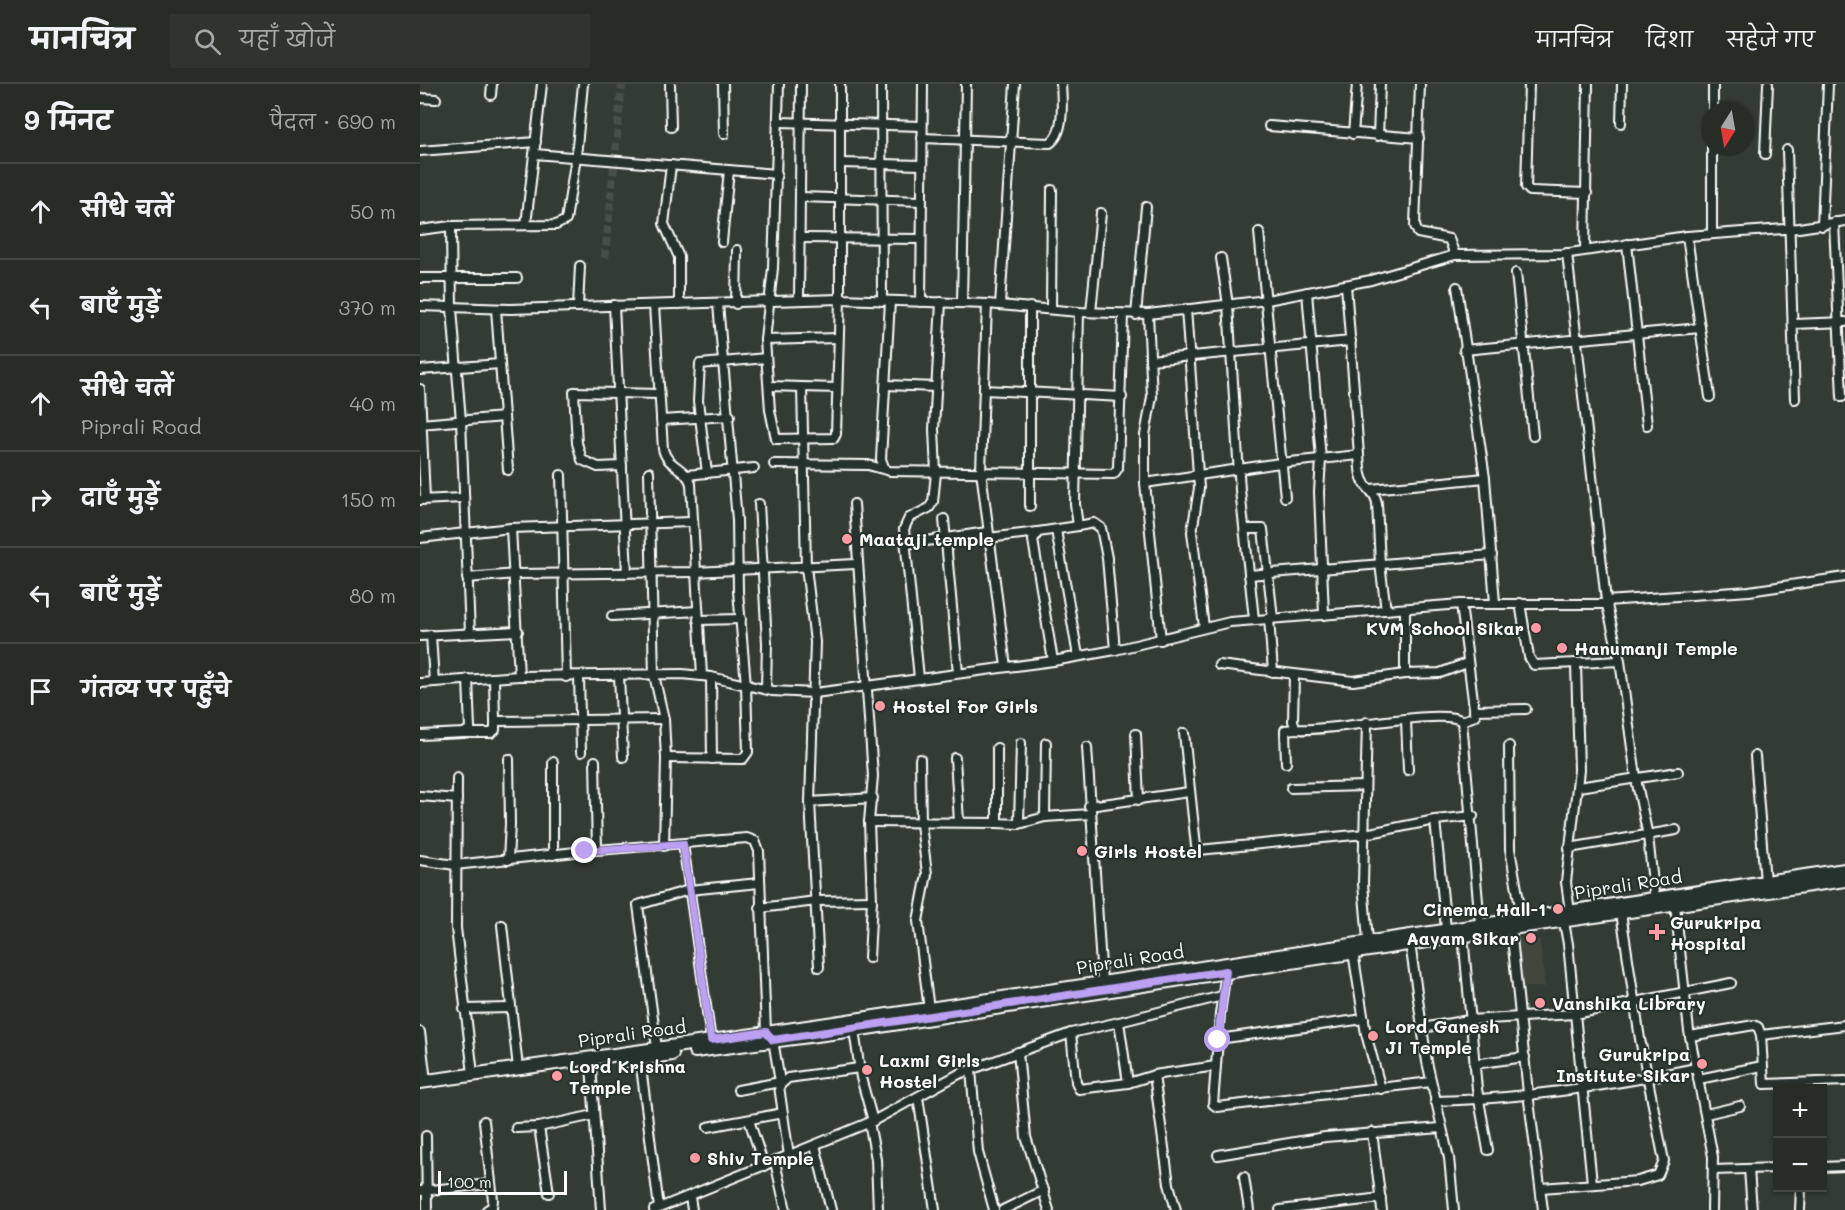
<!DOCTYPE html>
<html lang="hi">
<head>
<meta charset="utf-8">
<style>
  :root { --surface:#262d27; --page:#2e352f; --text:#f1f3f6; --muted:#a4a8a7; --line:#424944 }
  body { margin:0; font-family:Mali,"Playpen Sans Deva",sans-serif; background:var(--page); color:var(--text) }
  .controls { position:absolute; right:18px; bottom:18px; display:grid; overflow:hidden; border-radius:0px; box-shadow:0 2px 4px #0004 }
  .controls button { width:54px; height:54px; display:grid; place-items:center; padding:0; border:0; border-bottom:2px solid var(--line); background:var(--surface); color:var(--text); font:30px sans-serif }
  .compass { position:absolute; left:1281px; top:18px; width:54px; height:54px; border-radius:50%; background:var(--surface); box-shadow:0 2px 4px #0004; rotate:191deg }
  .scale { position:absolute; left:18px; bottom:15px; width:129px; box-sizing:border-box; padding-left:6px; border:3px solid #fff; border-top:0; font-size:16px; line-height:21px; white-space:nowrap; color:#fff; -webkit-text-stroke:4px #26332d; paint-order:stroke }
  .stop { position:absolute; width:18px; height:18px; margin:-14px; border:4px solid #bca0f2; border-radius:50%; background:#fff }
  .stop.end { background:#bca0f2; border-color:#fff; box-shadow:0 2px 6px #0008 }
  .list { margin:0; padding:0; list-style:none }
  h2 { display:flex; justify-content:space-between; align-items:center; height:78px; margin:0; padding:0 24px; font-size:26px }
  h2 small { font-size:20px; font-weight:400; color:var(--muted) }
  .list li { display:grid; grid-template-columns:39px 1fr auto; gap:18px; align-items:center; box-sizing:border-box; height:96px; padding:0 24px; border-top:2px solid var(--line) }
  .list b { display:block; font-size:22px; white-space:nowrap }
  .list p { margin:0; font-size:20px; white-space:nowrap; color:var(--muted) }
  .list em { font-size:20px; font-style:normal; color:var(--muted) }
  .icon { flex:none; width:33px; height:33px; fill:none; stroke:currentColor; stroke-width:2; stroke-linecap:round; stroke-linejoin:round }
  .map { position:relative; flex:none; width:1425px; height:1126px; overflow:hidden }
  header { display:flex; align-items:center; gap:36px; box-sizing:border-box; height:84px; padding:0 30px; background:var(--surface); border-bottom:2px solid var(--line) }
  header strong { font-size:28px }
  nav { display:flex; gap:33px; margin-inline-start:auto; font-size:21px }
  .search { width:420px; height:54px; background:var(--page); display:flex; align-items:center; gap:15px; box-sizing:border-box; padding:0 21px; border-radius:0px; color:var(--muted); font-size:22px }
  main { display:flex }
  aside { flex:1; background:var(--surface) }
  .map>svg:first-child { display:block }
  .built { fill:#42473c }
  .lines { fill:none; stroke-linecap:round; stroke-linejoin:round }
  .street-tunnel { stroke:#475048; stroke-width:8; stroke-dasharray:8 4; stroke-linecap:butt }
  .street-casing { stroke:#fff; stroke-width:12 }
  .primary-casing { stroke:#fff; stroke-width:16 }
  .street { stroke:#26332d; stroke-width:8 }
  .primary { stroke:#26332d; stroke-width:12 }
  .route { stroke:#bca0f2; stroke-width:8 }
  .poi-dot { fill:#ff9aa2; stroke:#26332d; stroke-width:2 }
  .labels { text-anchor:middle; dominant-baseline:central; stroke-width:4.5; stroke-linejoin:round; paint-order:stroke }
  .poi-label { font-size:18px; font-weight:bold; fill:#fff; stroke:#26332d; text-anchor:start }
  .street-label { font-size:18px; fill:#fff; stroke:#26332d }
</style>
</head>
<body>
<header>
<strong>मानचित्र</strong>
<div class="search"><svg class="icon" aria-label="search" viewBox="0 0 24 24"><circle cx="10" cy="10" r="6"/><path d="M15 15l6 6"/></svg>यहाँ खोजें</div>
<nav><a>मानचित्र</a><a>दिशा</a><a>सहेजे गए</a></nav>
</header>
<main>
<aside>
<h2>9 मिनट<small>पैदल · 690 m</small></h2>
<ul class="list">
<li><svg class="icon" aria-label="ahead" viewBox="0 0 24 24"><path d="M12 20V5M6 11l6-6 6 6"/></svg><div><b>सीधे चलें</b></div><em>50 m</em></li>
<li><svg class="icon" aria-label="left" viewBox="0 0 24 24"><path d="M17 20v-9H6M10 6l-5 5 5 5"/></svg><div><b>बाएँ मुड़ें</b></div><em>370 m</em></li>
<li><svg class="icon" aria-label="ahead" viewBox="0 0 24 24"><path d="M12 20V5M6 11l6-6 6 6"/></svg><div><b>सीधे चलें</b><p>Piprali Road</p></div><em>40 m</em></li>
<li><svg class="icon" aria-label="right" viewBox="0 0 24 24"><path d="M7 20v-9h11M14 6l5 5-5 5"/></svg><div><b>दाएँ मुड़ें</b></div><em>150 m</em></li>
<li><svg class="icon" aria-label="left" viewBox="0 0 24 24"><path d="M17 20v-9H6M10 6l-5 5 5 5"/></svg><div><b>बाएँ मुड़ें</b></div><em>80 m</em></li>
<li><svg class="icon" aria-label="arrive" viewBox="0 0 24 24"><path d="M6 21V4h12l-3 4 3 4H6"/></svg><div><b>गंतव्य पर पहुँचे</b></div></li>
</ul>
</aside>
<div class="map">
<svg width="1425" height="1126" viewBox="0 0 1425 1126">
  <rect width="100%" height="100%" fill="#333c34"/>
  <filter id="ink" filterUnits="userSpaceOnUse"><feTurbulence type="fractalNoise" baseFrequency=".0167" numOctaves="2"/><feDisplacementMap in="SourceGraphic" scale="12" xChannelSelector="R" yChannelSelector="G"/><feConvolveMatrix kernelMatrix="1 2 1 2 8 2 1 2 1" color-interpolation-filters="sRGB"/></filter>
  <g filter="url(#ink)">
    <path class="built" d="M1095 854 1120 856 1125 903H1104Z"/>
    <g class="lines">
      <path class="street-tunnel" d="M185 174 202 0"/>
      <defs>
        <g id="street">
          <path d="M250 0 251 43"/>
          <path d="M303 0 304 50"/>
          <path d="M359 0 353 184 345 256 350 326 356 355 414 354 416 350 420 215V0"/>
          <path d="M461 0 462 217"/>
          <path d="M1000 0 995 142 998 149 1029 155 1035 171"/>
          <path d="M1109 0 1106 103 1110 107 1167 109"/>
          <path d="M71 11 72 0"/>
          <path d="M0 14 16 15"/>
          <path d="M1293 27V0"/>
          <path d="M359 38 502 42"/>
          <path d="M1201 39 1202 0"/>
          <path d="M849 42 999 54"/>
          <path d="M933 50 937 0"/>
          <path d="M958 52 960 0"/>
          <path d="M502 54 630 59C645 49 642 17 641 0"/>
          <path d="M1367 66 1375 315"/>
          <path d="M0 67 116 58"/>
          <path d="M115 70 357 90"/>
          <path d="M1345 70 1348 0"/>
          <path d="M421 79 502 81"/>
          <path d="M251 81 244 140 259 173V220"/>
          <path d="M381 113 501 117"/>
          <path d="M1414 138 1422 313"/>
          <path d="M106 141 122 0"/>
          <path d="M31 142 32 225 41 337 50 549"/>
          <path d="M1402 142 1408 0"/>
          <path d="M0 146 31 142 136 141 146 136 156 73 163 0"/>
          <path d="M839 148 865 413"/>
          <path d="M1292 150V63"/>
          <path d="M1267 152 1290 313"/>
          <path d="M380 154 501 155"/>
          <path d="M302 158 309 86"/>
          <path d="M1207 160 1227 341"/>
          <path d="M1165 166 1168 0"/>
          <path d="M1147 169 1186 517 1200 577 1217 700 1228 752 1235 818"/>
          <path d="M801 174 808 221 820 406 834 535"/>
          <path d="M1096 189 1113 352"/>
          <path d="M0 194H97"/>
          <path d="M926 201 939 371C940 380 939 392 945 400 950 408 955 408 957 419L960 480 966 526"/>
          <path d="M1037 203 1065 394 1075 519"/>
          <path d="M887 208 901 375 899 408 904 531"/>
          <path d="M379 216 381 0"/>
          <path d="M501 218 503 0"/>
          <path d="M542 219 546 0"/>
          <path d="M316 220 317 166"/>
          <path d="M567 220 561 387 586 583"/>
          <path d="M194 221 207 489"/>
          <path d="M234 221 243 365C247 383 266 383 271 400L282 592"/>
          <path d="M580 221 595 0"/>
          <path d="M0 222 90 225 420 215 567 220 659 228 728 230 847 216 951 196 1035 171 1143 170 1267 152 1379 144 1425 137"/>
          <path d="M158 223 160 182"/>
          <path d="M76 225 88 386"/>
          <path d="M631 225 632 106"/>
          <path d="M766 225 779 404 772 448 784 543"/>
          <path d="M659 228 655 420 658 442 674 439 681 444 687 474 695 566"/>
          <path d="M671 228 681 129"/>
          <path d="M728 230 732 313 725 351V399L741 556"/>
          <path d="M716 231 726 123"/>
          <path d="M1374 240 1425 238"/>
          <path d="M345 256 418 254"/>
          <path d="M1044 266 1280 244"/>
          <path d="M730 276 931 257"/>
          <path d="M0 286 80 280"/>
          <path d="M466 301 516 303"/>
          <path d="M349 302 382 303 386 483 395 558 390 718 399 883"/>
          <path d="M382 303 417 304"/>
          <path d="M0 305 5 415"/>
          <path d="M564 306 702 313"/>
          <path d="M241 336 310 332"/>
          <path d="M0 340 84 333"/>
          <path d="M354 380 448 381 470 387 694 390 698 384 703 231"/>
          <path d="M202 382 178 383 162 376 157 359 154 308 239 310"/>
          <path d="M464 383 461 375 470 217"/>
          <path d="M229 388 234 591 244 635 246 674 244 762"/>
          <path d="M287 389 278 317 280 280 346 274"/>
          <path d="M141 391 146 593"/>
          <path d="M267 391 334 384"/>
          <path d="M725 399 860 379 939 371"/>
          <path d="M951 405 1065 394"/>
          <path d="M0 416 43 414"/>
          <path d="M339 420 347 559 346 605"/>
          <path d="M434 420 453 692 449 738 452 816 449 874"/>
          <path d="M610 422V223"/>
          <path d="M524 435 538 589"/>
          <path d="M91 444 99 592"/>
          <path d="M825 445H843L853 534"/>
          <path d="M636 446 658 572"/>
          <path d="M0 454 91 444 271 438"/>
          <path d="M568 454 618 448"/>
          <path d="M486 460 567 448"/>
          <path d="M829 491 1072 471"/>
          <path d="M47 494 96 490 275 488 436 480"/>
          <path d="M1186 517 1329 507 1425 493"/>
          <path d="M1100 519 1109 573 1114 581 1200 577"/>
          <path d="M1041 520 1055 632 1042 637"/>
          <path d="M192 532 278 527"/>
          <path d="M849 534 853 588"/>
          <path d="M278 536 321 535"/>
          <path d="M11 551 14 598"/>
          <path d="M0 552 98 547"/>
          <path d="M633 577 613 456 618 448 658 442"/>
          <path d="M799 581 933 597 985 590 1020 589 1047 579"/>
          <path d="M985 590V526"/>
          <path d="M874 591 873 637 876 645C906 649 1024 623 1042 637L1060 840"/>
          <path d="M199 592 203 673"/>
          <path d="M159 593 161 668"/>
          <path d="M291 593 292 675"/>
          <path d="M74 594 75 637"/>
          <path d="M499 594 484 445 489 434 509 424 513 418 516 389 514 345 521 218"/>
          <path d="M0 599 99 592 262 590 291 593 352 607 395 609 633 577 695 566 810 538 1041 520H1188"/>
          <path d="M1054 626 1106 625"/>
          <path d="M986 635 988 686"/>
          <path d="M947 638 943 800 948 856"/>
          <path d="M44 649H71L75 646V637L244 635"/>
          <path d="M764 649 776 762 779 766 945 750 1015 736 1053 732"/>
          <path d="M716 650 719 716"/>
          <path d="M0 651 44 649 50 645 48 595"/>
          <path d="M1089 662 1090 765 1102 834"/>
          <path d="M667 663 682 898"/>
          <path d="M577 664V739L599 740 625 733 670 730"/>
          <path d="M1335 672 1345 798"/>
          <path d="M246 674 323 675 328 668 326 601 318 507 317 436 298 220"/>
          <path d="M535 674 539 738"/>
          <path d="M500 675 501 740 507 790 498 837 509 926"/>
          <path d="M175 677 177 766"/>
          <path d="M133 678V771"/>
          <path d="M866 679 865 646 876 645"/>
          <path d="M37 694 36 844 53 990"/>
          <path d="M1158 703 1258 688"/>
          <path d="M871 704 945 702"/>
          <path d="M0 712 37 715"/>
          <path d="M390 718 453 714"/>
          <path d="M669 722 769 708"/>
          <path d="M625 733 626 659"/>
          <path d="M1015 736 1026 845"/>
          <path d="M449 738 577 739"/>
          <path d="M599 740 601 659"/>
          <path d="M263 760 291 956"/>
          <path d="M1149 764 1256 746"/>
          <path d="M0 776 35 781 165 767 327 754 335 757 339 767 346 948 353 956 360 998 318 1006"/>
          <path d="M88 776 90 740 89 675"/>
          <path d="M1255 821 1269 947 1293 1073 1292 1126"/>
          <path d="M340 824 396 817 452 816"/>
          <path d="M1150 828 1146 798 1159 686 1156 580"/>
          <path d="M1144 838 1148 860 1172 1099"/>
          <path d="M82 841 98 984"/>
          <path d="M1091 844 1108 1009 1123 1126"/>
          <path d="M1043 851 1057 1005 1068 1066"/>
          <path d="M990 859 1007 978 1029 1074 1034 1126"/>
          <path d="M933 868 946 950 961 1005"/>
          <path d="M806 887 800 930 793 1020 797 1023 1011 998"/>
          <path d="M44 925 91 924"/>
          <path d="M1002 944 1049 936 1155 930 1311 899"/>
          <path d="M434 946 441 994 453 1037"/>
          <path d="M0 948 6 997"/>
          <path d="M651 949 656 998 659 1005 708 999"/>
          <path d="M1341 951 1425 941"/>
          <path d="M1270 952 1334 941 1338 943 1341 951 1344 1000 1425 997"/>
          <path d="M798 955 944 935"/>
          <path d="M237 964 218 821 269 806 339 799"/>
          <path d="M598 968 606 1053 629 1126"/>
          <path d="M220 975 239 1124"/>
          <path d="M1054 980 1105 973"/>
          <path d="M171 981 181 1126"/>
          <path d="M796 982 734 991 708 999 699 938 802 912"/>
          <path d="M551 986 558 1068 574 1126"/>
          <path d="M734 991 749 1100 756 1126"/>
          <path d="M1279 995 1342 982"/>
          <path d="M498 1013 515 1126"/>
          <path d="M1015 1017C1099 1015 1194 1001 1276 984"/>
          <path d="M1286 1030 1320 1022"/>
          <path d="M329 1036 344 1082"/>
          <path d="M64 1037 73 1116 72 1123 67 1126"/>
          <path d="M449 1038 456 1075 458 1126"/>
          <path d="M288 1043 363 1029"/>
          <path d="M96 1044 119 1043"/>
          <path d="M952 1048 962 1126"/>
          <path d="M6 1052 7 1126"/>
          <path d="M395 1061 411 1126"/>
          <path d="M798 1071 905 1053 1021 1044"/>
          <path d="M369 1072 359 1002 368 994 439 984"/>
          <path d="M355 1078 366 1126"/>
          <path d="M1402 1083 1425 1082"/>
          <path d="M1329 1085 1332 1126"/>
          <path d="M1293 1086 1358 1084"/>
          <path d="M824 1093 829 1126"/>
          <path d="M1121 1104 1218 1097 1238 1091 1244 1077 1220 955 1201 829"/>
          <path d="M0 1107 70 1100"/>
          <path d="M129 1109 119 1043 174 1031"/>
          <path d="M270 1113 272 1126"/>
          <path d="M234 1126 453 1037 539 990 651 949 699 938"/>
          <path d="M583 1126 624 1106"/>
          <path d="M860 1126 961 1114"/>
          <path d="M1380 1126 1381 1104"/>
        </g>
        <g id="primary">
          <path d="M275 967 434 946 1091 844 1425 796"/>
          <path d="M204 977 252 970"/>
          <path d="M0 998C476 933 950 857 1425 786"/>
        </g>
      </defs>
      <use href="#street" class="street-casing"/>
      <use href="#primary" class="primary-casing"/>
      <use href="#street" class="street"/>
      <use href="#primary" class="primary"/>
    </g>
  </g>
  <g class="lines" filter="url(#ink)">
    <path class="route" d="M165 767 263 760 291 956 346 948 353 956 806 887 798 956"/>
  </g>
  <g class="poi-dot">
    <circle cx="427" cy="455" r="6"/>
    <circle cx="1116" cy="544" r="6"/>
    <circle cx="1142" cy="564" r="6"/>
    <circle cx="460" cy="622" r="6"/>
    <circle cx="662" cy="767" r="6"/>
    <circle cx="1138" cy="825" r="6"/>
    <path d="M1234 839h6v6h6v6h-6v6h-6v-6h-6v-6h6z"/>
    <circle cx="1111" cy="854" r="6"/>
    <circle cx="1120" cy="919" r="6"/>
    <circle cx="953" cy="952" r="6"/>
    <circle cx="1282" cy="980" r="6"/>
    <circle cx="447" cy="986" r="6"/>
    <circle cx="137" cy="992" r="6"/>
    <circle cx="275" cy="1074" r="6"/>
  </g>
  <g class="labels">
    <g class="poi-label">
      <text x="439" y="455">Maataji temple</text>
      <text x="1104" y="544" text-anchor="end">KVM School Sikar</text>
      <text x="1154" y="564">Hanumanji Temple</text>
      <text x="472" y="622">Hostel For Girls</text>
      <text x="674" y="767">Girls Hostel</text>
      <text x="1126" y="825" text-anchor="end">Cinema Hall-1</text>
      <text x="1250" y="838">Gurukripa<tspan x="1250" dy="21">Hospital</tspan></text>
      <text x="1099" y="854" text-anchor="end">Aayam Sikar</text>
      <text x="1132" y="919">Vanshika Library</text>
      <text x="965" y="942">Lord Ganesh<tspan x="965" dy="21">Ji Temple</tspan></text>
      <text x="1270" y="970" text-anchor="end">Gurukripa<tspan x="1270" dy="21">Institute Sikar</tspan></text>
      <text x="459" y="976">Laxmi Girls<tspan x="459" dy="21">Hostel</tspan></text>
      <text x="149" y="982">Lord Krishna<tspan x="149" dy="21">Temple</tspan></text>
      <text x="287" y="1074">Shiv Temple</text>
    </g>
    <g class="street-label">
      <text transform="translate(1208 800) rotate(-9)">Piprali Road</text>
      <text transform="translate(710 875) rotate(-9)">Piprali Road</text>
      <text transform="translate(212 949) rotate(-8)">Piprali Road</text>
    </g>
  </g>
</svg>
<div class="controls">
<button>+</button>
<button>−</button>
</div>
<svg class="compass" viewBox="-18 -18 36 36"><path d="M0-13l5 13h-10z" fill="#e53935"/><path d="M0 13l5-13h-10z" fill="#a4a8a7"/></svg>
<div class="scale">100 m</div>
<div class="stop" style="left:798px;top:956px"></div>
<div class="stop end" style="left:165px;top:767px"></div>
</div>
</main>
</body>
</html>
